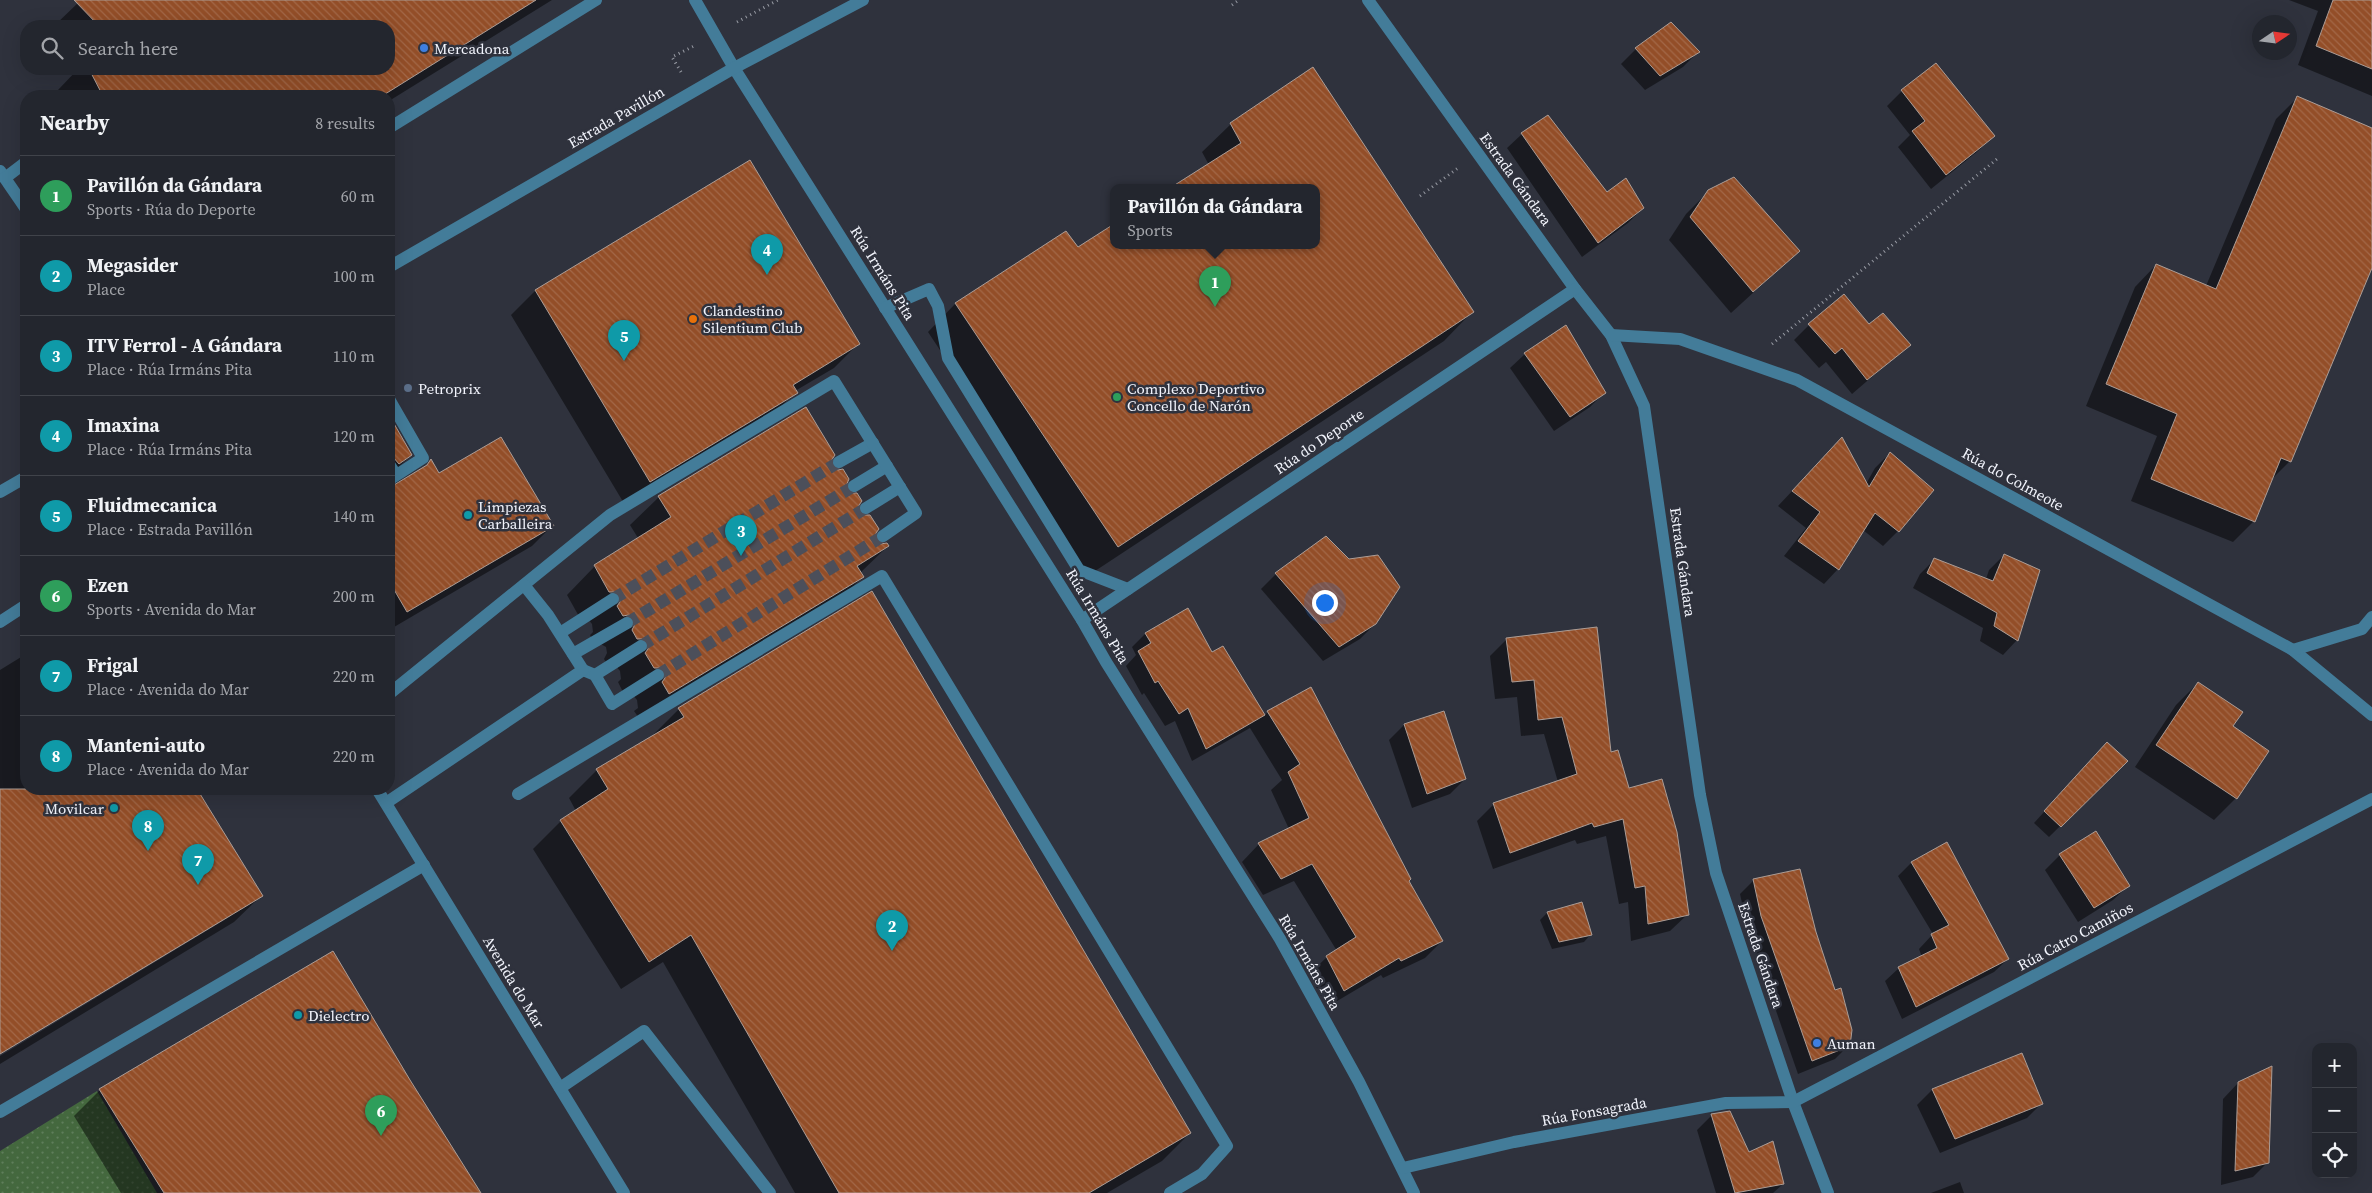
<!DOCTYPE html>
<html lang="en">
<head>
<meta charset="utf-8">
<style>
  :root { --surface:#23262e; --page:#2f323a; --text:#f1f3f6; --muted:#a3a5aa; --line:#40434a; --accent:#8c9099 }
  body { margin:0; font-family:"Source Serif 4",serif; background:var(--page); color:var(--text) }
  .controls { position:absolute; right:15px; bottom:15px; display:grid; overflow:hidden; border-radius:10px; box-shadow:0 5px 20px #0002 }
  .controls button { width:45px; height:45px; display:grid; place-items:center; padding:0; border:0; border-bottom:1px solid var(--line); background:var(--surface); color:var(--text); font:25px sans-serif }
  .compass { position:absolute; left:2252px; top:15px; width:45px; height:45px; border-radius:50%; background:var(--surface); box-shadow:0 5px 20px #0002; rotate:77deg }
  .you { position:absolute; left:1324px; top:602px; width:18px; height:18px; margin:-12px; border:4px solid #fff; border-radius:50%; background:#1a73e8; box-shadow:0 0 0 8px #1a73e833 }
  .badge { display:grid; place-items:center; width:32px; height:32px; border-radius:50%; background:var(--accent); color:#fff; font-size:16px; font-weight:700 }
  .pin { position:absolute; translate:-50% -41px; filter:drop-shadow(0 1px 2px #0008) }
  .pin::after { content:''; position:absolute; top:26px; width:18px; height:15px; background:inherit; clip-path:polygon(0 0,100% 0,50% 100%) }
  .popup { position:absolute; left:1110px; top:184px; width:210px; height:65px; box-sizing:border-box; display:grid; place-content:center; border-radius:10px; background:var(--surface); filter:drop-shadow(0 1px 4px #0005); font-size:16px; white-space:nowrap; color:var(--muted) }
  .popup b { font-size:19px; color:var(--text) }
  .popup::after { content:''; position:absolute; left:50%; top:100%; margin-left:-10px; border:10px solid transparent; border-top-color:var(--surface) }
  .list { margin:0; padding:0; list-style:none }
  h2 { display:flex; justify-content:space-between; align-items:center; height:65px; margin:0; padding:0 20px; font-size:21px }
  h2 small { font-size:16px; font-weight:400; color:var(--muted) }
  .list li { display:grid; grid-template-columns:32px 1fr auto; gap:15px; align-items:center; box-sizing:border-box; height:80px; padding:0 20px; border-top:1px solid var(--line) }
  .list b { display:block; font-size:19px; white-space:nowrap }
  .list p { margin:0; font-size:16px; white-space:nowrap; color:var(--muted) }
  .list em { font-size:16px; font-style:normal; color:var(--muted) }
  .icon { flex:none; width:28px; height:28px; fill:none; stroke:currentColor; stroke-width:2; stroke-linecap:round; stroke-linejoin:round }
  .map { position:relative; flex:none; width:2372px; height:1193px; overflow:hidden }
  .search { position:absolute; background:var(--surface); box-shadow:0 5px 20px #0002; left:20px; top:20px; width:375px; height:55px; display:flex; align-items:center; gap:12px; box-sizing:border-box; padding:0 18px; border-radius:20px; color:var(--muted); font-size:19px }
  .panel { position:absolute; background:var(--surface); box-shadow:0 5px 20px #0002; left:20px; top:90px; width:375px; height:705px; border-radius:20px }
  .map>svg:first-child { display:block }
  .park { fill:url(#park-dots) }
  .shadow { fill:#0007 }
  .building { fill:url(#building-back-hatch); stroke:#ac9d96 }
  .lines { fill:none; stroke-linecap:round; stroke-linejoin:round }
  .minor-tunnel { stroke:#4c4f5a; stroke-width:12; stroke-dasharray:12 6; stroke-linecap:butt }
  .path { stroke:#999ca5; stroke-width:3; stroke-dasharray:1 4; stroke-linecap:butt }
  .minor { stroke:#437c99; stroke-width:12 }
  .shop-dot { fill:#3f7fe0; stroke:#2f323d; stroke-width:2 }
  .food-dot { fill:#e8710a; stroke:#2f323d; stroke-width:2 }
  .service-dot { fill:#5c6f8a; stroke:#2f323d; stroke-width:2 }
  .leisure-dot { fill:#2e9e5b; stroke:#2f323d; stroke-width:2 }
  .culture-dot { fill:#0f9aa8; stroke:#2f323d; stroke-width:2 }
  .labels { text-anchor:middle; dominant-baseline:central; stroke-width:5; stroke-linejoin:round; paint-order:stroke }
  .poi-label { font-size:15px; fill:#f2f4fc; stroke:#2f323d; text-anchor:start }
  .street-label { font-size:15px; fill:#f2f4fc; stroke:#2f323d }
</style>
</head>
<body>
<div class="map">
<svg width="2372" height="1193" viewBox="0 0 2372 1193">
  <defs>
    <pattern id="park-dots" width="8" height="8" patternUnits="userSpaceOnUse" patternTransform="scale(1.25)"><rect width="8" height="8" fill="#44683e"/><path d="M2 2h.1M6 6h.1" fill="none" stroke="#5f7e5b" stroke-width="1.8" stroke-linecap="round"/></pattern>
    <pattern id="building-back-hatch" width="6" height="6" patternUnits="userSpaceOnUse" patternTransform="scale(1.25)"><rect width="6" height="6" fill="#934e28"/><path d="M-1 5l2 2M0 0l6 6M5-1l2 2" fill="none" stroke="#a36848"/></pattern>
  </defs>
  <rect width="100%" height="100%" fill="#2f323d"/>
  <path class="park" d="M97 1091 157 1193H0V1151Z"/>
  <g class="shadow">
    <path d="M81 0H552L389 101V96H61L58 90 78 69H389V26H54Z"/>
    <path d="M2289 0H2372V96L2298 65 2318 11Z"/>
    <path d="M1671 23 1698 52 1683 67 1645 90 1621 64 1636 49Z"/>
    <path d="M1936 64 1993 136 1978 151 1931 189 1898 147 1910 135 1887 106 1902 91Z"/>
    <path d="M1312 69 1472 312 1444 341 1089 575 928 332 956 303 1077 249 1114 246H1316V188H1173L1209 165 1202 152 1231 124Z"/>
    <path d="M2297 98 2372 129V265L2290 461 2270 481 2254 521 2233 542 2131 501 2157 436 2086 406 2135 287 2156 265 2206 286 2276 119Z"/>
    <path d="M1522 134 1606 194 1643 208 1628 223 1582 257 1507 148Z"/>
    <path d="M750 162 858 344 834 368 795 391 772 417 625 505 511 315 535 291Z"/>
    <path d="M1709 191 1799 251 1731 313 1669 240 1686 214Z"/>
    <path d="M1809 325 1868 326 1909 345 1852 394 1826 362 1819 368 1794 340Z"/>
    <path d="M1525 354 1605 392 1590 407 1554 431 1510 368Z"/>
    <path d="M393 425 411 455 389 476V428Z"/>
    <path d="M1890 453 1898 531 1883 546 1863 530 1838 569 1824 584 1784 556 1806 528 1778 506 1827 454 1866 484 1875 468Z"/>
    <path d="M431 461 438 475 552 526 532 546 389 630V489L423 469Z"/>
    <path d="M830 461 846 490 857 504 858 512 874 533 875 541 880 545 888 546 860 573 862 577 834 606 641 721 634 711 638 708 637 700 633 695 625 696 618 682 621 679 620 671 616 666 609 667 604 659 607 653 606 647 599 643 595 644 590 635 593 632 592 624 588 619 581 620 567 595 595 566 638 538 630 525 659 497Z"/>
    <path d="M1326 537 1375 624 1360 639 1323 661 1261 589 1276 574Z"/>
    <path d="M2004 555 2017 640 2003 655 1980 641 1983 628 1913 588 1920 574 1935 559 1986 579 1989 570Z"/>
    <path d="M1188 610 1212 654 1223 647 1264 716 1268 712 1407 881 1442 941 1425 958 1383 978 1381 975 1327 1007 1309 974 1327 957 1337 951 1294 881 1263 895 1242 862 1259 844 1289 829 1271 790 1282 780 1250 728 1192 761 1175 721 1165 726 1144 693 1142 695 1126 666 1136 655 1132 647 1145 634Z"/>
    <path d="M1507 639 1610 754 1688 914 1670 931 1631 941 1628 902 1619 904 1606 836 1577 844 1575 840 1493 869 1477 821 1494 804 1558 782 1544 734 1521 736 1517 697 1495 699 1490 656Z"/>
    <path d="M26 654V789H196L261 896 234 922 0 1064V1056L231 916V913L0 1054V670Z"/>
    <path d="M2198 683 2232 727 2267 751 2236 798 2214 820 2135 767 2176 705Z"/>
    <path d="M679 709 1190 1133 1162 1161 1107 1193H795L663 962 621 989 533 849 561 821 576 811 569 798 597 770 651 737Z"/>
    <path d="M1404 725 1465 779 1450 794 1412 808 1389 740Z"/>
    <path d="M2096 755 2126 761 2049 837 2034 823Z"/>
    <path d="M1946 843 2008 959 1994 972 1902 1019 1885 981 1899 968 1922 957 1919 949 1933 934 1898 876 1911 863Z"/>
    <path d="M2060 855 2128 886 2113 900 2078 922 2045 870Z"/>
    <path d="M1754 880 1815 932 1849 1045 1835 1059 1798 1074 1748 930 1740 894Z"/>
    <path d="M1581 903 1591 934 1584 942 1552 949 1540 920 1547 913Z"/>
    <path d="M2021 1054 2042 1103 2027 1118 1940 1153 1917 1105 1932 1090Z"/>
    <path d="M2238 1083 2268 1162 2253 1177 2221 1185 2223 1099Z"/>
    <path d="M100 1090 480 1193H121L74 1116Z"/>
    <path d="M1712 1115 1749 1153 1783 1184 1773 1193H1716L1697 1130Z"/>
    <path d="M1960 1182 1964 1193H1931Z"/>
  </g>
  <g class="building">
    <path d="M74 0H536L382 96H103L89 69H389V26H99Z"/>
    <path d="M2333 0H2372V69L2316 46Z"/>
    <path d="M1671 22 1700 52 1660 76 1635 48Z"/>
    <path d="M1936 63 1995 136 1946 175 1912 131 1925 121 1901 90Z"/>
    <path d="M1313 67 1474 312 1118 547 955 303 1066 231 1078 247 1114 224V246H1316V188H1170L1241 143 1230 123Z"/>
    <path d="M2297 96 2372 128V268L2291 462 2281 458 2255 522 2151 479 2177 414 2106 384 2156 264 2216 289Z"/>
    <path d="M1548 115 1607 192 1626 178 1644 208 1598 243 1521 133Z"/>
    <path d="M750 160 860 344 793 385 798 393 650 482 535 290Z"/>
    <path d="M1734 177 1800 251 1753 292 1690 217 1708 190Z"/>
    <path d="M1844 294 1869 324 1883 313 1911 345 1867 380 1842 348 1835 354 1808 324Z"/>
    <path d="M1566 325 1606 393 1570 417 1524 353Z"/>
    <path d="M806 407 835 455 831 461 832 466 838 470 843 469 849 479 846 486 847 490 851 493H857L862 501 859 505V512L863 515H870L879 529 876 533V540L880 544 887 543 889 546 857 566 864 577 669 694 662 682 665 678V671L661 668H654L645 653 648 649V642L644 639H637L632 630 635 624 634 619 628 615 623 616 617 606 620 602V595L616 592H609L594 565 671 517 658 496Z"/>
    <path d="M389 415 412 455 399 464 393 457 389 456Z"/>
    <path d="M501 437 554 526 407 612 389 581V488L427 465 431 459 439 473Z"/>
    <path d="M1842 437 1869 487 1890 452 1934 490 1899 532 1875 513 1839 570 1798 541 1820 512 1792 491Z"/>
    <path d="M1326 536 1349 559 1378 555 1400 587 1376 624 1339 647 1275 573Z"/>
    <path d="M2004 554 2040 570 2018 641 1994 626 1997 613 1927 573 1934 558 1993 581Z"/>
    <path d="M872 591 1191 1133 1089 1193H839L691 935 649 962 560 820 608 789 596 769 684 717 678 708Z"/>
    <path d="M1188 608 1212 652 1223 646 1265 715 1206 749 1188 708 1179 714 1158 681 1155 683 1138 651 1151 643 1145 633Z"/>
    <path d="M1597 627 1611 752 1618 750 1629 788 1662 779 1677 832 1689 915 1648 924 1645 886 1635 888 1623 819 1594 827 1592 823 1510 853 1493 803 1577 774 1562 717 1538 720 1534 680 1512 682 1506 638Z"/>
    <path d="M2198 682 2243 712 2233 726 2269 751 2237 799 2156 745Z"/>
    <path d="M1311 687 1411 879 1409 881 1443 941 1401 961 1399 958 1344 991 1326 956 1356 937 1312 864 1281 879 1258 843 1309 818 1288 772 1300 764 1267 711Z"/>
    <path d="M1444 711 1466 779 1427 794 1404 724Z"/>
    <path d="M2107 742 2128 761 2061 827 2044 811Z"/>
    <path d="M0 789H197L263 896 0 1054Z"/>
    <path d="M2096 831 2130 886 2094 908 2059 854Z"/>
    <path d="M1947 842 2009 959 1916 1007 1898 967 1937 948 1931 934 1949 925 1911 862Z"/>
    <path d="M1800 869 1816 932 1835 990 1841 988 1852 1030 1850 1046 1812 1061 1761 916 1753 879Z"/>
    <path d="M1582 902 1592 935 1559 942 1547 912Z"/>
    <path d="M333 951 410 1080 481 1193H164L99 1089Z"/>
    <path d="M2022 1053 2043 1104 1955 1139 1932 1089Z"/>
    <path d="M2272 1066 2269 1163 2235 1171 2238 1082Z"/>
    <path d="M1730 1111 1749 1152 1773 1141 1784 1184 1735 1193 1711 1114Z"/>
  </g>
  <g class="lines">
    <g class="minor-tunnel">
      <path d="M613 599 839 462"/>
      <path d="M627 623 854 486"/>
      <path d="M641 646 866 508"/>
      <path d="M658 675 883 536"/>
    </g>
    <g class="path">
      <path d="M1232 5 1239 0"/>
      <path d="M737 22 778 0"/>
      <path d="M681 72 672 57 694 46"/>
      <path d="M1420 196 1458 168"/>
      <path d="M1772 344 1997 159"/>
    </g>
    <g class="minor">
      <path d="M695 0 734 68 1082 620 1106 662 1280 939 1359 1082 1414 1193"/>
      <path d="M1368 0 1575 289 1611 335 1644 406 1700 795 1716 873 1793 1102 1828 1193"/>
      <path d="M389 128 596 0"/>
      <path d="M0 171 26 209"/>
      <path d="M5 178 26 162"/>
      <path d="M389 267 734 68 863 0"/>
      <path d="M885 308 929 289 938 306 948 358 1079 570 1128 589"/>
      <path d="M1611 335 1680 339 1797 380 2293 650 2372 715"/>
      <path d="M389 399 423 458 389 480"/>
      <path d="M839 462 873 443"/>
      <path d="M389 464 396 475"/>
      <path d="M854 486 887 466"/>
      <path d="M0 492 26 477"/>
      <path d="M866 508 900 487"/>
      <path d="M1082 620 1575 289"/>
      <path d="M0 622 26 605"/>
      <path d="M560 633 613 599"/>
      <path d="M2293 650 2362 629 2372 617"/>
      <path d="M573 654 627 623"/>
      <path d="M583 670 595 675 612 704 658 675"/>
      <path d="M595 675 641 646"/>
      <path d="M389 694 610 515 834 381 916 513 883 536"/>
      <path d="M377 789 624 1193"/>
      <path d="M518 794 882 576 1227 1146 1202 1174 1170 1193"/>
      <path d="M386 803 583 670 548 615 524 585"/>
      <path d="M560 1088 644 1031 770 1193"/>
      <path d="M0 1112 424 865"/>
      <path d="M1403 1168 1514 1142 1726 1103 1793 1102 2372 799"/>
    </g>
  </g>
  <g class="shop-dot">
    <circle cx="424" cy="48" r="5"/>
    <circle cx="1817" cy="1043" r="5"/>
  </g>
  <circle class="food-dot" cx="693" cy="319" r="5"/>
  <circle class="service-dot" cx="408" cy="388" r="5"/>
  <circle class="leisure-dot" cx="1117" cy="397" r="5"/>
  <g class="culture-dot">
    <circle cx="468" cy="515" r="5"/>
    <circle cx="114" cy="808" r="5"/>
    <circle cx="298" cy="1015" r="5"/>
  </g>
  <g class="labels">
    <g class="poi-label">
      <text x="434" y="48">Mercadona</text>
      <text x="703" y="310">Clandestino<tspan x="703" dy="17">Silentium Club</tspan></text>
      <text x="418" y="388">Petroprix</text>
      <text x="1127" y="388">Complexo Deportivo<tspan x="1127" dy="17">Concello de Narón</tspan></text>
      <text x="478" y="506">Limpiezas<tspan x="478" dy="17">Carballeira</tspan></text>
      <text x="104" y="808" text-anchor="end">Movilcar</text>
      <text x="308" y="1015">Dielectro</text>
      <text x="1827" y="1043">Auman</text>
    </g>
    <g class="street-label">
      <text transform="translate(616 117) rotate(-30)">Estrada Pavillón</text>
      <text transform="translate(1516 179) rotate(54)">Estrada Gándara</text>
      <text transform="translate(883 273) rotate(58)">Rúa Irmáns Pita</text>
      <text transform="translate(1319 441) rotate(-34)">Rúa do Deporte</text>
      <text transform="translate(2013 479) rotate(29)">Rúa do Colmeote</text>
      <text transform="translate(1683 562) rotate(82)">Estrada Gándara</text>
      <text transform="translate(1098 616) rotate(59)">Rúa Irmáns Pita</text>
      <text transform="translate(2075 936) rotate(-28)">Rúa Catro Camiños</text>
      <text transform="translate(1761 955) rotate(71)">Estrada Gándara</text>
      <text transform="translate(1310 962) rotate(60)">Rúa Irmáns Pita</text>
      <text transform="translate(514 982) rotate(59)">Avenida do Mar</text>
      <text transform="translate(1594 1111) rotate(-10)">Rúa Fonsagrada</text>
    </g>
  </g>
</svg>
<div class="controls">
<button>+</button>
<button>−</button>
<button><svg class="icon" aria-label="locate" viewBox="0 0 24 24"><circle cx="12" cy="12" r="6"/><path d="M12 2v4M12 18v4M2 12h4M18 12h4"/></svg></button>
</div>
<svg class="compass" viewBox="-18 -18 36 36"><path d="M0-13l5 13h-10z" fill="#e53935"/><path d="M0 13l5-13h-10z" fill="#a3a5aa"/></svg>
<div class="you"></div>
<div class="pin badge" style="left:1215px;top:307px;background:#2e9e5b">1</div>
<div class="popup"><b>Pavillón da Gándara</b>Sports</div>
<div class="pin badge" style="left:892px;top:951px;background:#0f9aa8">2</div>
<div class="pin badge" style="left:741px;top:556px;background:#0f9aa8">3</div>
<div class="pin badge" style="left:767px;top:275px;background:#0f9aa8">4</div>
<div class="pin badge" style="left:624px;top:361px;background:#0f9aa8">5</div>
<div class="pin badge" style="left:381px;top:1136px;background:#2e9e5b">6</div>
<div class="pin badge" style="left:198px;top:885px;background:#0f9aa8">7</div>
<div class="pin badge" style="left:148px;top:851px;background:#0f9aa8">8</div>
<div class="search"><svg class="icon" aria-label="search" viewBox="0 0 24 24"><circle cx="10" cy="10" r="6"/><path d="M15 15l6 6"/></svg>Search here</div>
<section class="panel">
<h2>Nearby<small>8 results</small></h2>
<ul class="list">
<li><span class="badge" style="background:#2e9e5b">1</span><div><b>Pavillón da Gándara</b><p>Sports · Rúa do Deporte</p></div><em>60 m</em></li>
<li><span class="badge" style="background:#0f9aa8">2</span><div><b>Megasider</b><p>Place</p></div><em>100 m</em></li>
<li><span class="badge" style="background:#0f9aa8">3</span><div><b>ITV Ferrol - A Gándara</b><p>Place · Rúa Irmáns Pita</p></div><em>110 m</em></li>
<li><span class="badge" style="background:#0f9aa8">4</span><div><b>Imaxina</b><p>Place · Rúa Irmáns Pita</p></div><em>120 m</em></li>
<li><span class="badge" style="background:#0f9aa8">5</span><div><b>Fluidmecanica</b><p>Place · Estrada Pavillón</p></div><em>140 m</em></li>
<li><span class="badge" style="background:#2e9e5b">6</span><div><b>Ezen</b><p>Sports · Avenida do Mar</p></div><em>200 m</em></li>
<li><span class="badge" style="background:#0f9aa8">7</span><div><b>Frigal</b><p>Place · Avenida do Mar</p></div><em>220 m</em></li>
<li><span class="badge" style="background:#0f9aa8">8</span><div><b>Manteni-auto</b><p>Place · Avenida do Mar</p></div><em>220 m</em></li>
</ul>
</section>
</div>
</body>
</html>
